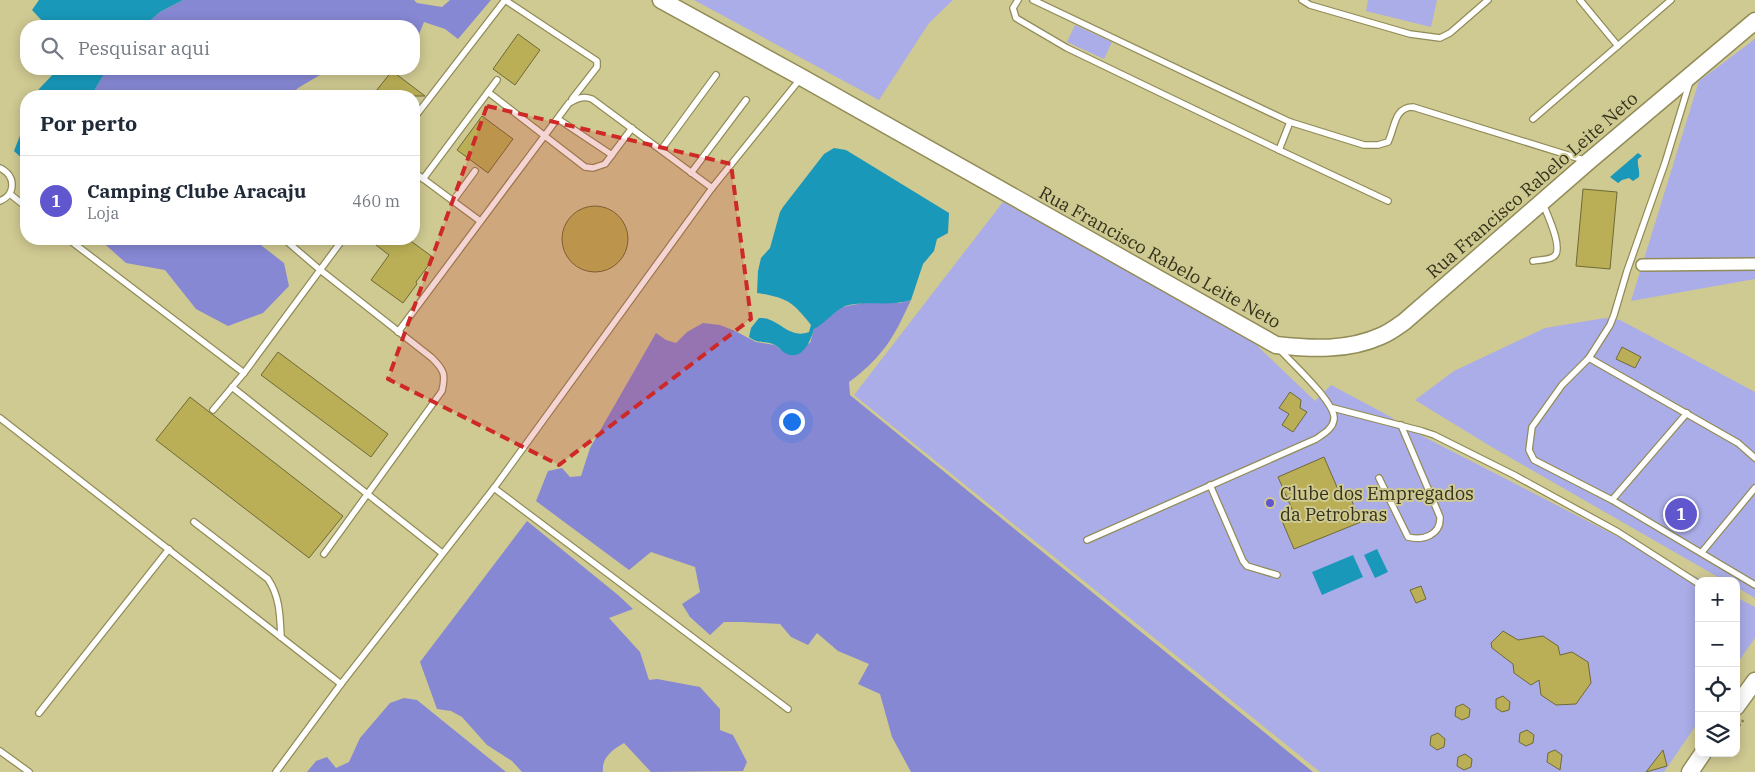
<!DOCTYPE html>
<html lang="pt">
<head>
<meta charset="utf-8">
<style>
  :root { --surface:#fff; --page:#f2f2f3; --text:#1f2937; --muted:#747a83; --line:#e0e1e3; --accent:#6056ce }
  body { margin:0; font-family:"IBM Plex Serif",serif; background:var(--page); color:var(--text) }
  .controls { position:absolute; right:15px; bottom:15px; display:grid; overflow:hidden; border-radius:10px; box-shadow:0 2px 12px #0003 }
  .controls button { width:45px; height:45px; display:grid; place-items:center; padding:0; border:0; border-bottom:1px solid var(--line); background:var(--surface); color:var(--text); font:25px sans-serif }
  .you { position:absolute; left:791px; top:421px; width:18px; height:18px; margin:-12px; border:4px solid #fff; border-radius:50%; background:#1a73e8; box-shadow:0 0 0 8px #1a73e833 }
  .badge { display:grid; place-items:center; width:32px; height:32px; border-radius:50%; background:var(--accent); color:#fff; font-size:16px; font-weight:700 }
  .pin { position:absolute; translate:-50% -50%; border:2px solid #fff; box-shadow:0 1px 5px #0006 }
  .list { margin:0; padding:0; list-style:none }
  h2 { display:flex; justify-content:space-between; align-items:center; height:65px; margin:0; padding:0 20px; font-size:21px }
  h2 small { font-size:16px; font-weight:400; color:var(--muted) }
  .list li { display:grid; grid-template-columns:32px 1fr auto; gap:15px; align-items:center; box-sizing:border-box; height:90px; padding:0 20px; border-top:1px solid var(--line) }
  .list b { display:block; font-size:19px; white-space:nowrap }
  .list p { margin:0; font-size:16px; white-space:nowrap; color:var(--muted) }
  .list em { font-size:16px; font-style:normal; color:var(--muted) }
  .icon { flex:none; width:28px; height:28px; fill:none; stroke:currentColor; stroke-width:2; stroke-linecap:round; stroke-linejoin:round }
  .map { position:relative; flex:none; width:1755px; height:772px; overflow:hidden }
  .search { position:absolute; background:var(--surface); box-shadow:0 2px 12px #0003; left:20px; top:20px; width:400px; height:55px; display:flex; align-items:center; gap:12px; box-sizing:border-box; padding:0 18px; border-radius:20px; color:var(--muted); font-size:19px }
  .panel { position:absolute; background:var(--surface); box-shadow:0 2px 12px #0003; left:20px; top:90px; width:400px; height:155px; border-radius:20px }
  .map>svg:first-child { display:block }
  .green { fill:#abade8 }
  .forest { fill:#8788d4 }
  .water { fill:#1998ba }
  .building { fill:#baaf56; stroke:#6f6935 }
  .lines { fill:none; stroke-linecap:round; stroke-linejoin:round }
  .lane-casing { stroke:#928c58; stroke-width:8 }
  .street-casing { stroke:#928c58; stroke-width:14 }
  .secondary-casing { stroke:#928c58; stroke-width:19 }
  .path { stroke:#88845c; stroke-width:2.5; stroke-dasharray:2.5 2.5; stroke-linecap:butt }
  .lane { stroke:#fff; stroke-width:5.5 }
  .street { stroke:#fff; stroke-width:11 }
  .secondary { stroke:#fff; stroke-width:16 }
  .marked { fill:#ce2827; fill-opacity:0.2; stroke:#ce2827; stroke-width:4; stroke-dasharray:10 6; stroke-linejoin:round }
  .poi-dot { fill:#6056ce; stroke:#cfc992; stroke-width:2 }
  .labels { text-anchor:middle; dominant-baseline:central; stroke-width:4; stroke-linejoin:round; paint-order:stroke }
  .street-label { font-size:18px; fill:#34321c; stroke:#cfc992 }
  .poi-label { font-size:18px; fill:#34321c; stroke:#cfc992; text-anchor:start }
</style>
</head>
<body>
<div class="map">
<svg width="1755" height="772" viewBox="0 0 1755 772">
  <rect width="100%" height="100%" fill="#cfc992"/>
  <g class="green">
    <path d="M694 0H953L929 23 879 100Z"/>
    <path d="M1368 0H1437L1431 27 1366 11Z"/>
    <path d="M1075 25 1112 42 1104 59 1067 42Z"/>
    <path d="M1755 39V279L1631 301 1699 81Z"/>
    <path d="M1003 202 1247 336 1315 401 1331 385 1391 417 1401 425 1704 581H1699V721L1664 772H1320L854 395Z"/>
    <path d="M1605 318 1620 320 1755 392V598L1736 587V581H1725L1490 446 1415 400 1454 371 1545 328Z"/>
    <path d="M1736 597 1755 607V638L1736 665Z"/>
  </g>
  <g class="forest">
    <path d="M183 0H414L417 3 442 7 450 0H491L458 39 445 29 424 22 414 46V26H144L160 12Z"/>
    <path d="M107 69H330L298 88 290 96H91Z"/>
    <path d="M99 239H253L284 263 289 286 263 313 228 326 196 309 165 270 126 263Z"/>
    <path d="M911 300C906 310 901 322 895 332 885 351 866 370 849 382L850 395 1313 772H911L892 737 880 694 858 684 869 664 838 651 817 633 808 645 791 637 780 624 743 622H724L710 635 690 617 682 604 700 592 695 567 651 552 629 570 536 501 548 471 562 468 570 477 581 476 590 448 656 333 666 340 676 343 687 332 703 323 720 325 735 331 756 342 775 345 781 350 810 343 814 329 842 307 863 303H900Z"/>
    <path d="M527 521 618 595 633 609 609 618 640 652 649 680 657 679 700 687 720 709V730L733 735 747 762 743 771 651 772 624 743C613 749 601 758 603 772H522L512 761 487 745 462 717 451 711 437 709 420 662Z"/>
    <path d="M404 698 417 700 506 772H307L316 761 327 757 336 768 349 762 360 738 390 703Z"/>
  </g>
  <g class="water">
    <path d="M39 0H183L160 12 144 26H47L32 10Z"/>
    <path d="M58 69H107L91 96H36L39 89Z"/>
    <path d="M26 120V162L14 151Z"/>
    <path d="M834 148 846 150 949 213 948 233 937 239 934 251 923 264 911 300C890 307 867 300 845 306 837 309 824 324 814 329 810 342 802 362 785 353 781 351 779 347 775 345 766 340 760 345 749 337L751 328 759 318C778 316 788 340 809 332L811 325C792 301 787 298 757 293L758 271 761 258 770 248 780 212 783 207 824 154Z"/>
    <path d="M1638 153 1642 156 1638 159C1637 165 1640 170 1639 177L1633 181 1629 178 1622 180 1618 183 1610 177Z"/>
    <path d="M1377 549 1388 572 1375 578 1364 555Z"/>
    <path d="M1353 555 1363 577 1322 595 1312 572Z"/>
  </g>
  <g class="building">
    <path d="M518 34 540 50 515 85 493 69Z"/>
    <path d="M392 71 425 96H372Z"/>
    <path d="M482 116 513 139 488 173 457 150Z"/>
    <path d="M1583 189 1617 192 1610 269 1576 266Z"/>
    <circle cx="595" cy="239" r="33"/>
    <path d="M381 239H408L434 258 416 282 417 284 403 303 371 280 389 255 376 245Z"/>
    <path d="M1622 347 1641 357 1635 368 1616 359Z"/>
    <path d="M278 352 388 434 371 457 261 375Z"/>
    <path d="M1290 392 1301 400 1300 408 1307 412 1293 432 1282 425 1289 414 1279 408Z"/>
    <path d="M190 397 343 516 309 558 156 440Z"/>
    <path d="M1324 457 1340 494 1347 490 1361 522 1294 549 1282 521 1295 516 1278 477Z"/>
    <path d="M1421 586 1426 599 1416 603 1410 590Z"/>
    <path d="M1503 631 1518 640 1543 636 1558 646 1560 655 1572 652 1588 662 1591 683 1576 704 1556 705 1541 695 1539 680 1531 685 1514 673 1513 664 1492 648 1491 643Z"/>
    <path d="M1503 696 1510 702 1509 710 1502 712 1496 708V699Z"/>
    <path d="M1463 704 1470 709 1469 717 1462 720 1455 716 1456 707Z"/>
    <path d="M1527 730 1534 735 1533 743 1526 746 1519 742 1520 733Z"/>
    <path d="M1438 733 1445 739 1444 747 1437 750 1430 745 1431 736Z"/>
    <path d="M1555 750 1562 755 1560 770 1547 762 1548 753Z"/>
    <path d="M1663 750 1667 766 1646 772Z"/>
    <path d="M1465 754 1472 759 1471 767 1464 770 1457 766 1458 757Z"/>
  </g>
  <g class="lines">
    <defs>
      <g id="lane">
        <path d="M505 0 597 61V67L572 99"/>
        <path d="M1018 0 1013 8 1016 18 1067 48 1279 150 1388 201"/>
        <path d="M1033 0 1290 122 1364 145H1378L1388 142C1395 128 1394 107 1413 107L1587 161"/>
        <path d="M1302 0 1310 5 1410 34 1440 38 1450 33 1488 0"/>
        <path d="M1580 0 1618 46"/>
        <path d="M1690 81 1665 163 1627 271 1614 315 1610 325 1589 358 1738 443 1755 458"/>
        <path d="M488 92 585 167 593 168 605 164 632 128"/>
        <path d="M414 118 505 0"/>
        <path d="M558 119 612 155"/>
        <path d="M1533 119 1671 0"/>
        <path d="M661 150 716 75"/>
        <path d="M1279 150 1290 122"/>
        <path d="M0 168C16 176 16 194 0 201"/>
        <path d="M414 172 480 221"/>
        <path d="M691 173 746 100"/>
        <path d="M423 179 497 80"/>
        <path d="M10 194 26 207"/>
        <path d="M453 201 475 171"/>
        <path d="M68 239 244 373"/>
        <path d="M284 239 319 269 432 358C444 370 446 374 442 391L324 554"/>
        <path d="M1533 261C1539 260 1548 260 1553 257 1565 251 1547 214 1543 204"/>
        <path d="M398 332 569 103C578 98 583 96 592 99L712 188"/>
        <path d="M1589 358 1562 385 1532 427 1529 450 1534 460 1612 500 1755 585"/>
        <path d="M232 387 442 553"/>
        <path d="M1333 408 1422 431 1434 435 1514 475 1618 532 1699 584"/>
        <path d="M213 410 244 373 343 239"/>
        <path d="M0 418 341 684"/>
        <path d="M1379 478 1408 537C1423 541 1441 535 1440 517L1401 425"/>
        <path d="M1210 485 1243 561 1247 566 1277 575"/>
        <path d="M494 488 788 709"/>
        <path d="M1612 500 1687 413"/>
        <path d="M194 522 268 579C280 597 280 616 281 637"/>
        <path d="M1087 540 1316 439C1323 434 1333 429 1334 419 1336 403 1292 363 1280 350"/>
        <path d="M1702 552 1755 488"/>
        <path d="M39 713 169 549"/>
        <path d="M0 751 29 772"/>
        <path d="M276 772 341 684 494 488 712 188 801 78"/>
      </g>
      <path id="street" d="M1642 265 1755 264"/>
      <g id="secondary">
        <path d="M661 0 801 77 1276 345C1311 349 1348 351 1381 336 1389 333 1397 327 1404 322L1589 161 1755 21"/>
        <path d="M1736 707 1755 681"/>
        <path d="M1690 772 1703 753"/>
      </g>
    </defs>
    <use href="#lane" class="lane-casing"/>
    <use href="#street" class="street-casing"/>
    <use href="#secondary" class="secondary-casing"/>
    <path class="path" d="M1736 730 1744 719"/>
    <use href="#lane" class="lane"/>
    <use href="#street" class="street"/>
    <use href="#secondary" class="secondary"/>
  </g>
  <path class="marked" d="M487 106 731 164 751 319 559 465 388 379Z"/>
  <circle class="poi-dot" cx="1270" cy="503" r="5"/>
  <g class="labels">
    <g class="street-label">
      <text transform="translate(1532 185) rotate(-41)">Rua Francisco Rabelo Leite Neto</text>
      <text transform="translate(1160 257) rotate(29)">Rua Francisco Rabelo Leite Neto</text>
    </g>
    <g class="poi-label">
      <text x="1280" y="493">Clube dos Empregados<tspan x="1280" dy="21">da Petrobras</tspan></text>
    </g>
  </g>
</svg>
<div class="controls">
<button>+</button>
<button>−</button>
<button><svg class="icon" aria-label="locate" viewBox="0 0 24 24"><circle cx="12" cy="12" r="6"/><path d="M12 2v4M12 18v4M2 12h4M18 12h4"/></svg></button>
<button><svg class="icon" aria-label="layers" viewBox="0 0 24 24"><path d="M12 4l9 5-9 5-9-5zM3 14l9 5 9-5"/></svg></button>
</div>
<div class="you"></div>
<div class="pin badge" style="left:1681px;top:514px">1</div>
<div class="search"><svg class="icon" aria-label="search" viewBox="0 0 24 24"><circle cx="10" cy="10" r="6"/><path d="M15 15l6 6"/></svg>Pesquisar aqui</div>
<section class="panel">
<h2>Por perto<small></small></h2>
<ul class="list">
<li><span class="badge">1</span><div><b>Camping Clube Aracaju</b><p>Loja</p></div><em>460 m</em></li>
</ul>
</section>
</div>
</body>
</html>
